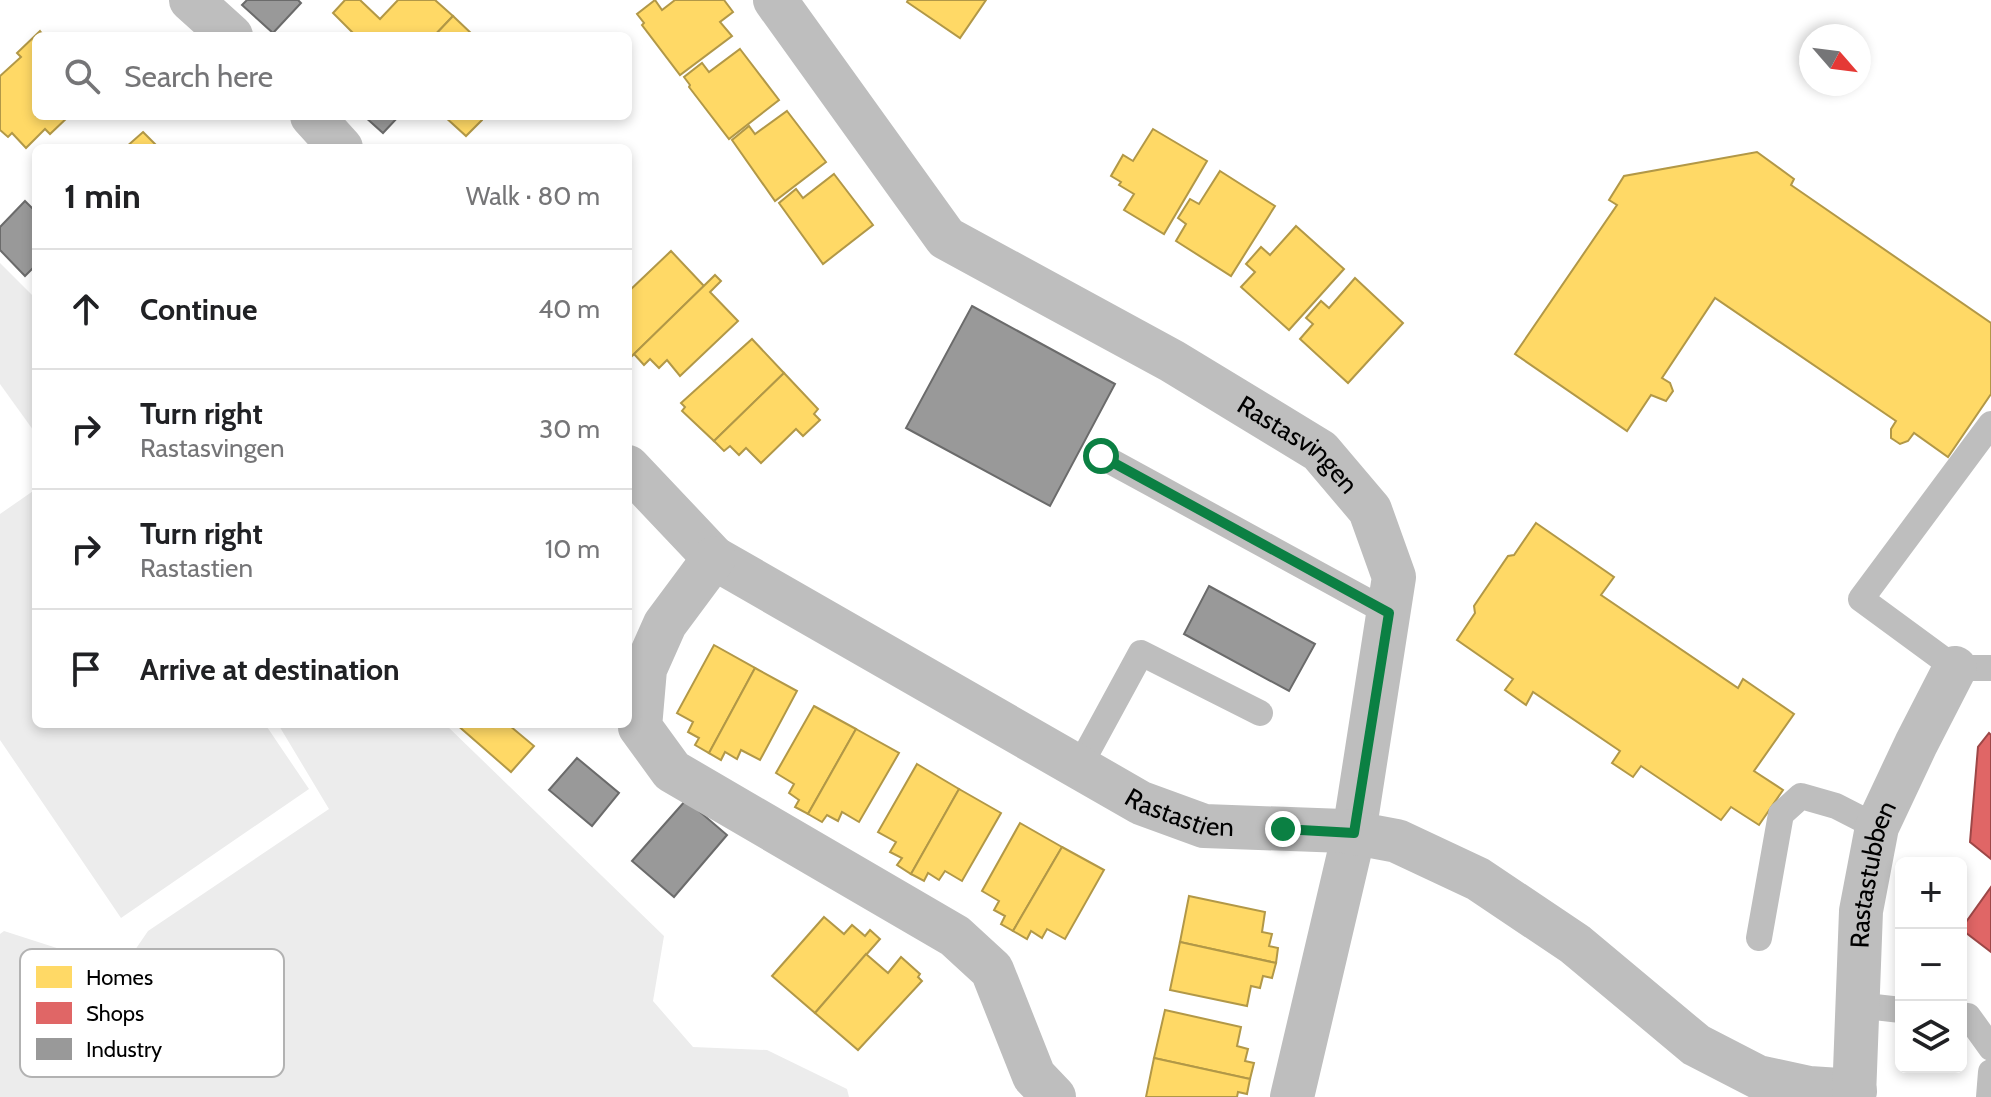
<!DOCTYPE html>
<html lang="en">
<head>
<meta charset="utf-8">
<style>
  :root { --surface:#fff; --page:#f6f6f6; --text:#202124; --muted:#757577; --line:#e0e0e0 }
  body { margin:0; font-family:Cabin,sans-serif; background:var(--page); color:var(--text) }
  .controls { position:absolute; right:24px; bottom:24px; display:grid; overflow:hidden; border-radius:12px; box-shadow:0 4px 12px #0003 }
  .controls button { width:72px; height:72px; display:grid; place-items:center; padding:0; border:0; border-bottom:2px solid var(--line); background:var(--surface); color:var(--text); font:40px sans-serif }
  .compass { position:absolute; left:1799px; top:24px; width:72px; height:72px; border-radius:50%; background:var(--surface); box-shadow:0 4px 12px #0003; rotate:118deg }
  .stop { position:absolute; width:24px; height:24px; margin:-18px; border:6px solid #0b8043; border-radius:50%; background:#fff }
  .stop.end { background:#0b8043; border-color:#fff; box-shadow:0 2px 8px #0008 }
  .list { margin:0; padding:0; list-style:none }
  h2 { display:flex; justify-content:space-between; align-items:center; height:104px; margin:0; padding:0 32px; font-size:34px }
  h2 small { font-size:26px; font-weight:400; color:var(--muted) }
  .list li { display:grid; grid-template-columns:52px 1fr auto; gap:24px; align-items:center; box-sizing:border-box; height:120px; padding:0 32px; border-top:2px solid var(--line) }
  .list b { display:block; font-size:30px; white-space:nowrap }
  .list p { margin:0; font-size:26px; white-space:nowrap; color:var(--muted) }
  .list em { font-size:26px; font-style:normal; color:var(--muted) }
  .icon { flex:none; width:44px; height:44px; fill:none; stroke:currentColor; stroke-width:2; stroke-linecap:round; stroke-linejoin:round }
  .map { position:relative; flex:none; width:1991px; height:1097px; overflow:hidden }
  .search { position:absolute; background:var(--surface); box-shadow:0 4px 12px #0003; left:32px; top:32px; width:600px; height:88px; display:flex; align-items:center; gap:20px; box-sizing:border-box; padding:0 28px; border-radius:12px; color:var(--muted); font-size:30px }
  .panel { position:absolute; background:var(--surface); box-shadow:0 4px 12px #0003; left:32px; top:144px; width:600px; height:584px; border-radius:12px }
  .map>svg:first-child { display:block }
  .green { fill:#ececec }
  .homes { fill:#ffd966; stroke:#b29847; stroke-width:2 }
  .shops { fill:#e06666; stroke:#9d4747; stroke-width:2 }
  .industry { fill:#999; stroke:#6b6b6b; stroke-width:2 }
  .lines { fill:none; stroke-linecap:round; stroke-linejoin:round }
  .service { stroke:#bebebe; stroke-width:26 }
  .minor { stroke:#bebebe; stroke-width:44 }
  .route { stroke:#0b8043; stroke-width:10 }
  .labels { text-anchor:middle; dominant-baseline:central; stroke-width:8; stroke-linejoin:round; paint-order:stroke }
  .street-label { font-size:26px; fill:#000; stroke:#fff }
  .key { fill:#fff; stroke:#b2b2b2; stroke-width:2 }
  .key-label { font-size:22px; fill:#000 }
</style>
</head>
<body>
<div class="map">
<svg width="1991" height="1097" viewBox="0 0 1991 1097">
  <rect width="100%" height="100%" fill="#fff"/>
  <g class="green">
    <path d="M0 263 36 299V434L0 384Z"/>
    <path d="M36 489V724H265L309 789 121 918 0 740V514Z"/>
    <path d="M278 724H445L664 936 653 1001 693 1047 767 1050 847 1089 849 1097H0V934L4 931 122 969 148 931 329 809Z"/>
  </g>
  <g class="homes">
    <path d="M345 0H360L380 19 398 0H435L453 16 434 36H356L333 13Z"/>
    <path d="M655 0 662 10 675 0H724L733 12 720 22 732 36 680 75 642 25 644 23 637 14Z"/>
    <path d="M908 0H986L960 38 907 2Z"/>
    <path d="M453 16 474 36H434Z"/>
    <path d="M40 31 44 36H36V116H69L50 134 45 129 26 148 12 133 8 137 0 130V76L21 57 17 53Z"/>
    <path d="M740 49 779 100 729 139 689 87 690 85 684 77 702 63 709 72Z"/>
    <path d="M787 111 826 162 775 201 732 140 749 126 755 134Z"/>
    <path d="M444 116H482V120L466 136Z"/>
    <path d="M1153 129 1207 161 1164 234 1124 210 1134 194 1119 185 1121 182 1111 176 1123 155 1133 161Z"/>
    <path d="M143 132 159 148H125Z"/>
    <path d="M1757 152 1794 179 1791 185 1991 323V394L1948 457 1914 433 1908 441 1900 444 1891 438V429L1896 421 1715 298 1662 378 1670 383 1673 391 1666 401 1651 395 1627 431 1515 354 1617 205 1609 200 1624 176Z"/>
    <path d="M1220 171 1275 206 1231 276 1176 241 1186 224 1178 218 1190 199 1199 204Z"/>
    <path d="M834 174 873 225 823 264 779 203 796 189 803 198Z"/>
    <path d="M1296 226 1344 269 1289 330 1241 287 1255 272 1246 264 1261 247 1270 255Z"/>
    <path d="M671 251 704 286 632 356 628 352V292Z"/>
    <path d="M715 275 721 281 710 292 738 321 680 376 667 360 659 368 650 359 644 365 634 354Z"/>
    <path d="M1355 278 1403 323 1348 383 1300 339 1313 324 1306 318 1321 301 1329 308Z"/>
    <path d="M752 339 784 373 714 441 682 411 685 407 681 403Z"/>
    <path d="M784 373 818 409 814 414 820 420 803 436 796 429 761 463 746 448 739 455 730 446 724 451 714 441Z"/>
    <path d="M1536 523 1614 577 1601 595 1738 688 1743 679 1794 714 1754 771 1783 790 1759 825 1731 807 1721 820 1641 766 1633 777 1612 763 1620 751 1533 692 1526 705 1505 690 1513 679 1457 640 1475 613 1474 606 1508 556 1514 555Z"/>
    <path d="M714 645 755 668 709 753 695 745 699 738 688 732 693 722 677 713Z"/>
    <path d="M755 668 797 691 760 760 741 750 737 759 725 752 721 760 709 753Z"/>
    <path d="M814 706 856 729 808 814 795 807 799 800 789 793 794 784 776 773Z"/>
    <path d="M456 724H512L510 726 534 746 511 772Z"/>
    <path d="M856 729 899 753 859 822 842 812 838 821 827 815 822 822 808 814Z"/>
    <path d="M917 764 959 789 911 874 897 865 902 858 890 852 896 842 878 832Z"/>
    <path d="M959 789 1001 813 962 881 945 871 939 880 928 873 924 881 911 874Z"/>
    <path d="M1020 823 1062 847 1013 931 1001 924 1005 916 994 910 999 901 982 891Z"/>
    <path d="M1062 847 1104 870 1065 939 1047 929 1042 938 1031 931 1027 939 1013 931Z"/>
    <path d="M1189 896 1265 912 1262 932 1272 934 1269 946 1278 948 1276 963 1180 942Z"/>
    <path d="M824 917 844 934 852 925 865 936 870 930 880 939 815 1013 772 976Z"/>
    <path d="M1180 942 1276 963 1272 978 1263 976 1260 988 1251 986 1247 1006 1170 990Z"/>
    <path d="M866 954 888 973 901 957 920 974 918 977 922 981 858 1050 815 1013Z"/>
    <path d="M1165 1010 1241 1027 1237 1046 1248 1049 1245 1061 1254 1063 1250 1079 1154 1058Z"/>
    <path d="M1154 1058 1250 1079 1247 1094 1238 1092 1237 1097H1146Z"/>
  </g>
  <g class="shops">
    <path d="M1989 733 1991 735V859L1970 842 1978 747Z"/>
    <path d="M1991 887V952L1961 929Z"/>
  </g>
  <g class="industry">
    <path d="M247 0H298L301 3 273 33 242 5Z"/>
    <path d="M364 116H399L383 133Z"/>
    <path d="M25 201 36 212V265L25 276 0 250V227Z"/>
    <path d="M972 306 1115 384 1050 506 906 428Z"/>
    <path d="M1209 586 1315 644 1289 691 1184 634Z"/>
    <path d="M577 758 619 793 592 826 549 790Z"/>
    <path d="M686 800 727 835 674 897 632 861Z"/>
  </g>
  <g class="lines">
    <g class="service">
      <path d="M1991 424 1861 599 1955 668H1991"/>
      <path d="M1101 456 1389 613"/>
      <path d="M1079 767 1141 653 1260 713"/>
      <path d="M1759 938 1781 814 1801 796 1836 806 1877 827"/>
      <path d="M1857 1005 1901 1010"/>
      <path d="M1961 1015 1968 1016 1991 1048"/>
      <path d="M1989 1097 1991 1072"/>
    </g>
    <g class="minor">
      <path d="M191 0 231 36"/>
      <path id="s1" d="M775 0 946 238 1172 361 1320 451 1370 510 1394 577 1354 833 1292 1097"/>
      <path d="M312 116 341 148"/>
      <path id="s2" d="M628 467 714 558 1141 803 1204 826 1344 831 1397 841 1478 879 1575 944 1696 1045 1758 1077 1809 1088 1855 1091"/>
      <path d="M714 558 665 624 645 669 640 727 672 771 955 936 992 970 1034 1076 1054 1097"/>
      <path id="s3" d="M1854 1097 1861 911 1877 827 1916 744 1955 668"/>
    </g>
  </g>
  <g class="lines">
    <path class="route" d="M1101 456 1389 613 1354 833 1283 829"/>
  </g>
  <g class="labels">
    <g class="street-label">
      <text stroke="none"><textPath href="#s1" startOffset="702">Rastasvingen</textPath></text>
      <text stroke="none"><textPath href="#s2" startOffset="658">Rastastien</textPath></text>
      <text stroke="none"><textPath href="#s3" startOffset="224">Rastastubben</textPath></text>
    </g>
  </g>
  <rect x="20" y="949" width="264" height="128" rx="12" class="key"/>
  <rect x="36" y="966" width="36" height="22" fill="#ffd966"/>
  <rect x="36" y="1002" width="36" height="22" fill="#e06666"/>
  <rect x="36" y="1038" width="36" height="22" fill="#999"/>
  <g class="key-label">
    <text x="86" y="985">Homes</text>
    <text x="86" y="1021">Shops</text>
    <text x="86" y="1057">Industry</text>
  </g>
</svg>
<div class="controls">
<button>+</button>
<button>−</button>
<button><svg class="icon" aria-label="layers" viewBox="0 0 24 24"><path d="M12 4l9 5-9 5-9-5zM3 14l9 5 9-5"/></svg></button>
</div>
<svg class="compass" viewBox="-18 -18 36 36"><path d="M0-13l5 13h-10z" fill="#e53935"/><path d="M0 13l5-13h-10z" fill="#757577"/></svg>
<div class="stop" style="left:1101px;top:456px"></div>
<div class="stop end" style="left:1283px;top:829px"></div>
<div class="search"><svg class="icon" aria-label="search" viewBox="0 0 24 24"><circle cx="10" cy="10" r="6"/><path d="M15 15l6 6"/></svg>Search here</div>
<section class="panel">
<h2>1 min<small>Walk · 80 m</small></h2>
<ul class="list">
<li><svg class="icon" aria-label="ahead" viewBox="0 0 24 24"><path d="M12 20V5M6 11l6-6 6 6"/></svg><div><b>Continue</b></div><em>40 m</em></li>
<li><svg class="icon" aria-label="right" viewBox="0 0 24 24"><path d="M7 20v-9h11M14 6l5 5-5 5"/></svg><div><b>Turn right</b><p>Rastasvingen</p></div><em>30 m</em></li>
<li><svg class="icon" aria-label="right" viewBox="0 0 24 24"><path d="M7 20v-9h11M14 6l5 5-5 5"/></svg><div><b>Turn right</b><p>Rastastien</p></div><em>10 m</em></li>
<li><svg class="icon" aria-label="arrive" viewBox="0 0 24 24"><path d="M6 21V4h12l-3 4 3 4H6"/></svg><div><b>Arrive at destination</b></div></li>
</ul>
</section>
</div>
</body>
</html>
